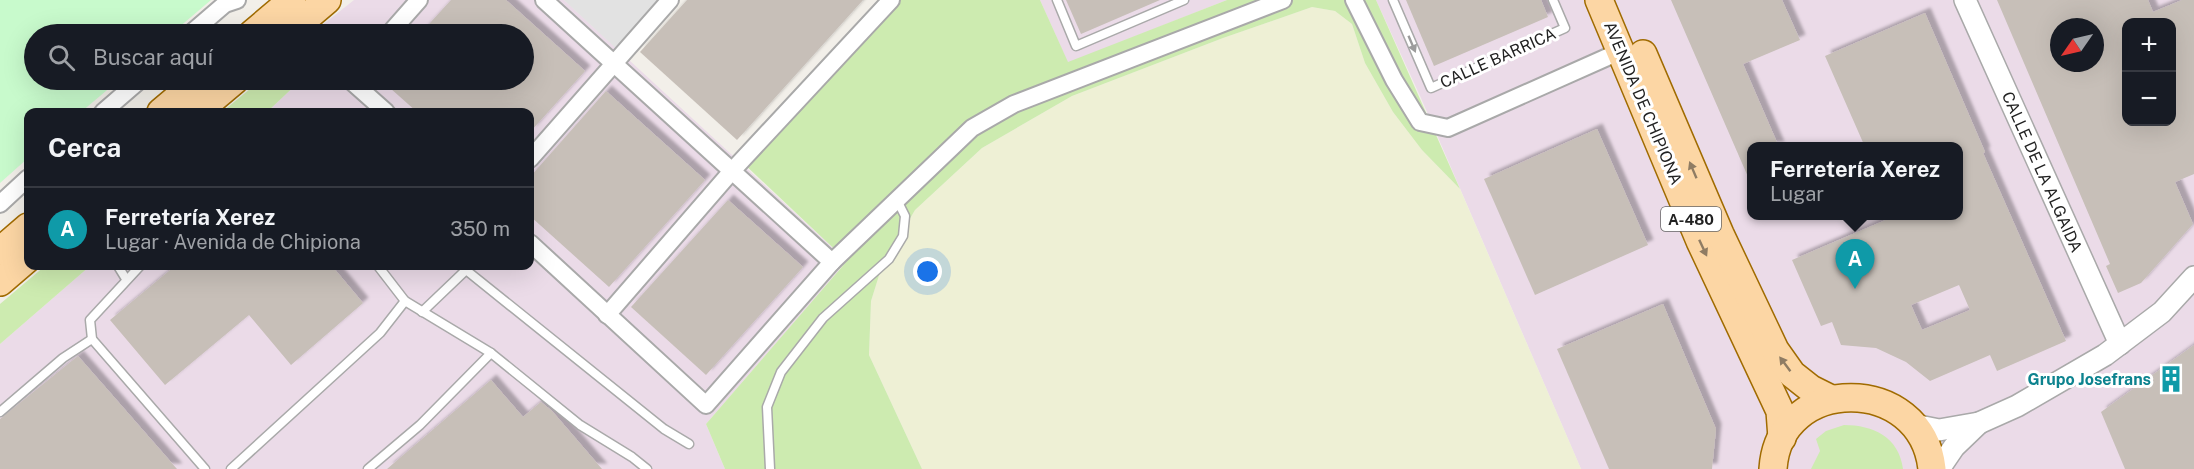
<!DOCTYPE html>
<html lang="es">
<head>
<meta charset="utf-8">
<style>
  :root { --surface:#171b24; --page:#20242c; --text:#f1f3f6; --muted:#9ea1a6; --line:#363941; --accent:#0b8043 }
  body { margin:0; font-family:"Public Sans",sans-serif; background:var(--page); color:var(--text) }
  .controls { position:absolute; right:18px; top:18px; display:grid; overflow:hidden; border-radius:12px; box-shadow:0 6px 24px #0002 }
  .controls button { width:54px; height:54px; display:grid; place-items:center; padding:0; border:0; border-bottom:2px solid var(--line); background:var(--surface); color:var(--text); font:30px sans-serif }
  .compass { position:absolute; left:2050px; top:18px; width:54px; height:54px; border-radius:50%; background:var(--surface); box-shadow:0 6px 24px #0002; rotate:236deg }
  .you { position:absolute; left:928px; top:272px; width:21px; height:21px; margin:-15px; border:4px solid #fff; border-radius:50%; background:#1a73e8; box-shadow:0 0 0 9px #1a73e833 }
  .badge { display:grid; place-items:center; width:39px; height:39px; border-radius:50%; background:var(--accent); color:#fff; font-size:20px; font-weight:700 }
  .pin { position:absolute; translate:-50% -50px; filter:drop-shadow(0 2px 3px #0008) }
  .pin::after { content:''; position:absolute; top:32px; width:21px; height:18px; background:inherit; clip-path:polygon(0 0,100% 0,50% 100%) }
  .popup { position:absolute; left:1747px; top:142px; width:216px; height:78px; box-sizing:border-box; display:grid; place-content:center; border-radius:12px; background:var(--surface); filter:drop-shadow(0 2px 4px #0005); font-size:20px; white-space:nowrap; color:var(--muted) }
  .popup b { font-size:22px; color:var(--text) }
  .popup::after { content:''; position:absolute; left:50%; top:100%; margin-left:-12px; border:12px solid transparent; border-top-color:var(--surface) }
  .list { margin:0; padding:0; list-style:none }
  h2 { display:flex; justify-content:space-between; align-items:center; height:78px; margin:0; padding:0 24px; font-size:26px }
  h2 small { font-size:20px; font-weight:400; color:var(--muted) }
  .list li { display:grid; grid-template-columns:39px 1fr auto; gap:18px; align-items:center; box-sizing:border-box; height:84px; padding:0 24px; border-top:2px solid var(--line) }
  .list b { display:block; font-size:22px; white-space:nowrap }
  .list p { margin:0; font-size:20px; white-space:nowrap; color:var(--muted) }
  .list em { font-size:20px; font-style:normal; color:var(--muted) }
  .icon { flex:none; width:33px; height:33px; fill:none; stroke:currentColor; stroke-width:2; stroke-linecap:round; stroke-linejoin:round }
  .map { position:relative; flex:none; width:2194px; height:469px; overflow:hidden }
  .search { position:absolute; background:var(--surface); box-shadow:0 6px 24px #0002; left:24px; top:24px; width:510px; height:66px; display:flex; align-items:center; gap:15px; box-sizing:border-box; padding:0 21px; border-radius:33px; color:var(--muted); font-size:22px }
  .panel { position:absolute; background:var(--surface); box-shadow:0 6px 24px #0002; left:24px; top:108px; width:510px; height:162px; border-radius:12px }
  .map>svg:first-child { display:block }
  .industrial { fill:#ebdbe8; fill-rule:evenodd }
  .farmland { fill:#eef0d5 }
  .grass { fill:#cdebb0 }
  .park { fill:#c8facc }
  .parking { fill:#e2e2e2 }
  .building { fill:#c7bfb8; fill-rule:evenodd; filter:url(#shadow) }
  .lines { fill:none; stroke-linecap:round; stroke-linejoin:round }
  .service-casing { stroke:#a9a9a9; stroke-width:11 }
  .minor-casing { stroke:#a9a9a9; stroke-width:20 }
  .tertiary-casing { stroke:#a9a9a9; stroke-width:24 }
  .primary-casing { stroke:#a06b00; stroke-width:30 }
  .service { stroke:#fff; stroke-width:8 }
  .minor { stroke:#fff; stroke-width:16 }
  .tertiary { stroke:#fff; stroke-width:21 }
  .primary { stroke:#fcd6a4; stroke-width:27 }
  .oneway { fill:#9c9c9c }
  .oneway2 { fill:#8f7c63 }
  .labels { text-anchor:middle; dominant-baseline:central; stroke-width:6; stroke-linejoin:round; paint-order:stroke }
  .shield { fill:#fff; stroke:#646464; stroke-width:1.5 }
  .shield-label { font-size:15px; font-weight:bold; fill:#222 }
  .street-label { font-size:16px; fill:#222; stroke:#fff }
  .culture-label { font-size:16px; font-weight:bold; fill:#0d838f; stroke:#fff; text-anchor:end }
</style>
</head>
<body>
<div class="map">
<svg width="2194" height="469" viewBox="0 0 2194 469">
  <defs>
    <filter id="shadow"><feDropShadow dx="5.5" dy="-5.5" stdDeviation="1.5" flood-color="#0004"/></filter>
  </defs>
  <rect width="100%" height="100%" fill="#f2efe9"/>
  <g class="industrial">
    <path d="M354 0H564L847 261 706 424 725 469H0V344L90 266H530V112H267L301 80H524V34H311Z"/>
    <path d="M1040 0H1227L1068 63Z"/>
    <path d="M1376 0H2194V469H1581L1421 98ZM2126 22H2172V122H2126ZM2059 27H2095V63H2059ZM1752 146H1958V216H1752Z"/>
  </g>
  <path class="farmland" d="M1312 7 1335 11 1352 24 1365 63 1393 112 1422 150 1460 189 1581 469H922L869 355 871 301 882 266 915 210 982 148 1072 96 1223 38Z"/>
  <g class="grass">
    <path d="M891 0H1040L1068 62 1227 0H1376L1460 189 1422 150 1393 112 1365 63 1352 24 1335 11 1312 7 1223 38 1072 96 982 148 915 210 882 266 871 301 869 355 922 469H725L706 424 847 261 741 161Z"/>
    <path d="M261 80H301L267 112H222Z"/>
    <path d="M45 266H90L0 344V304Z"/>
    <path d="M1844 425C1873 425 1899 437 1903 469H1811L1820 451 1816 439 1826 431Z"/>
  </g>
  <path class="park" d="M0 0H211L171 34H34V80H119L81 112H28V158L0 183Z"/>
  <path class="parking" d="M564 0H670L621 53Z"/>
  <g class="building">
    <path d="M451 0H506L585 71 530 132V112H417L381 80H524V34H420Z"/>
    <path d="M687 0H863L737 140 640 52Z"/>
    <path d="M1066 0H1160L1081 34Z"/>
    <path d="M1406 0H1541L1548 17 1434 66Z"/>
    <path d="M1671 0H1782L1800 40 1743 64 1779 147H1752V186Z"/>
    <path d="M1997 0H2148L2153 12 2182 0H2194V174L2175 182 2193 224 2141 283 2118 293 2106 266 2110 264ZM2127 22H2172V122H2127ZM2059 27H2095V63H2059Z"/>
    <path d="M1925 13 1985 152 1983 153 2066 341 1997 371 1990 355 1930 381 1906 362 1876 348 1841 345 1832 322 1821 326 1792 260 1895 216H1959V147H1865L1825 56ZM1959 285 1970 310 1922 330 1911 305Z"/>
    <path d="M606 91 705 180 609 287 530 216V177Z"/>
    <path d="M1597 129 1648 245 1535 295 1484 179Z"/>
    <path d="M728 200 803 267 706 375 631 307Z"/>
    <path d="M175 266H332L363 303 291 365 249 315 165 385 110 320Z"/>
    <path d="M1663 304 1716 429 1712 469H1609L1557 349Z"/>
    <path d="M2194 345V469H2125L2101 412Z"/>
    <path d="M78 356 177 469H0V419Z"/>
    <path d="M491 380 523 417 541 402 552 411 602 469H387Z"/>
  </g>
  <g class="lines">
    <defs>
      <g id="service">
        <path d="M1057 0 1076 46 1184 0"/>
        <path d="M1393 0 1431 88 1565 28 1553 0"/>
        <path d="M118 266 126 279"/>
        <path d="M140 266 90 320 92 339 205 469"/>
        <path d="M378 266 405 301 491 353 580 425 632 457 647 469"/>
        <path d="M466 270 664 429 689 444"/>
        <path d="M422 312 466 270 461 266"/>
        <path d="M0 412 63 358 92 339"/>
        <path d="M231 469 380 333 405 301"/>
        <path d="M368 469 420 425 491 353"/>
        <path d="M770 469 767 407 781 372 823 318 889 259 903 236 905 216 897 200"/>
      </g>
      <g id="minor">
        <path d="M544 0 832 262"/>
        <path d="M1354 0 1394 80 1420 122 1448 128 1621 51"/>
        <path d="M190 34 225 4 237 0"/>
        <path d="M389 34 419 0"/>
        <path d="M350 80 386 112"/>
        <path d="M103 112 140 80"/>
        <path d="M530 159 670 0"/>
        <path d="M0 204 28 178"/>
        <path d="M530 243 706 405 832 262 972 128 1014 104 1283 0"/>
        <path d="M607 315 731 172 891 0"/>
      </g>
      <g id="tertiary">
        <path d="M1965 0 2120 344"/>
        <path d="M1914 425 1939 430 1979 423 2017 406 2105 355 2162 312 2194 277"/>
        <path d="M1939 469 1954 447 1979 423"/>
      </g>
      <g id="primary">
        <path d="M1599 0 1700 241 1780 411 1782 438"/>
        <path d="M252 34 292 0"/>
        <path d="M287 34 327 0"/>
        <path d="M1643 54 1720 234 1775 350 1792 374 1811 389 1831 399"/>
        <path d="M161 112 199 80"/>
        <path d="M197 112 235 80"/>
        <path d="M0 251 28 227"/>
        <path d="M0 282 28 258"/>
        <path d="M1773 469C1779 374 1922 374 1932 469"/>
      </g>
    </defs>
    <use href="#service" class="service-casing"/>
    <use href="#minor" class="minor-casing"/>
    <use href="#tertiary" class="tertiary-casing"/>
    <use href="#primary" class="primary-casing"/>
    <use href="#service" class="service"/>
    <use href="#minor" class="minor"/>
    <use href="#tertiary" class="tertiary"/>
    <use href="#primary" class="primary"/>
  </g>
  <defs><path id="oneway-solid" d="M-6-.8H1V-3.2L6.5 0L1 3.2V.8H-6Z" transform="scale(1.5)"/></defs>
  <use class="oneway" href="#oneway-solid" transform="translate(1412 44) rotate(67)"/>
  <g class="oneway2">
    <use href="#oneway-solid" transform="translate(1693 170) rotate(-113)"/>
    <use href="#oneway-solid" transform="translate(1703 248) rotate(65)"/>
    <use href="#oneway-solid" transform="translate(1785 364) rotate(-127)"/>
  </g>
  <defs>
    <symbol id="building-bare" viewBox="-9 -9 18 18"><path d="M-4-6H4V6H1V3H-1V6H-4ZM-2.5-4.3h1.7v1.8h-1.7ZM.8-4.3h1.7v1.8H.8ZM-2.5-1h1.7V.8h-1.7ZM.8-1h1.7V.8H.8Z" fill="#0f9aa8" stroke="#fff" stroke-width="2.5" paint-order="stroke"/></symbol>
  </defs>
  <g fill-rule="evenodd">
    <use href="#building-bare" x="2152" y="360" width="38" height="38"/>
  </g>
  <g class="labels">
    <rect class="shield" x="1661" y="207" width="60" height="24" rx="4.5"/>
    <g class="shield-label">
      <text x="1691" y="219">A-480</text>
    </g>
    <g class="street-label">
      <text transform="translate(1498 58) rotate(-24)">CALLE BARRICA</text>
      <text transform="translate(1643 103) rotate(67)">AVENIDA DE CHIPIONA</text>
      <text transform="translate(2042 172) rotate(66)">CALLE DE LA ALGAIDA</text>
    </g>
    <g class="culture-label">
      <text x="2151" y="379">Grupo Josefrans</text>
    </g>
  </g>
</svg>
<div class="controls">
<button>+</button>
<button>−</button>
</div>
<svg class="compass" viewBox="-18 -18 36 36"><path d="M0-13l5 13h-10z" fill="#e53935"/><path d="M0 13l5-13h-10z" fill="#9ea1a6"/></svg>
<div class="you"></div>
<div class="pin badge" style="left:1855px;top:289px;background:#0f9aa8">A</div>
<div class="popup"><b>Ferretería Xerez</b>Lugar</div>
<div class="search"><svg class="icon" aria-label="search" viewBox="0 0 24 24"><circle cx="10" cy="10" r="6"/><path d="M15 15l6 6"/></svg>Buscar aquí</div>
<section class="panel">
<h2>Cerca<small></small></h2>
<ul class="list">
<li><span class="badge" style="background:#0f9aa8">A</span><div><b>Ferretería Xerez</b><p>Lugar · Avenida de Chipiona</p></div><em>350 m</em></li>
</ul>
</section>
</div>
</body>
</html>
